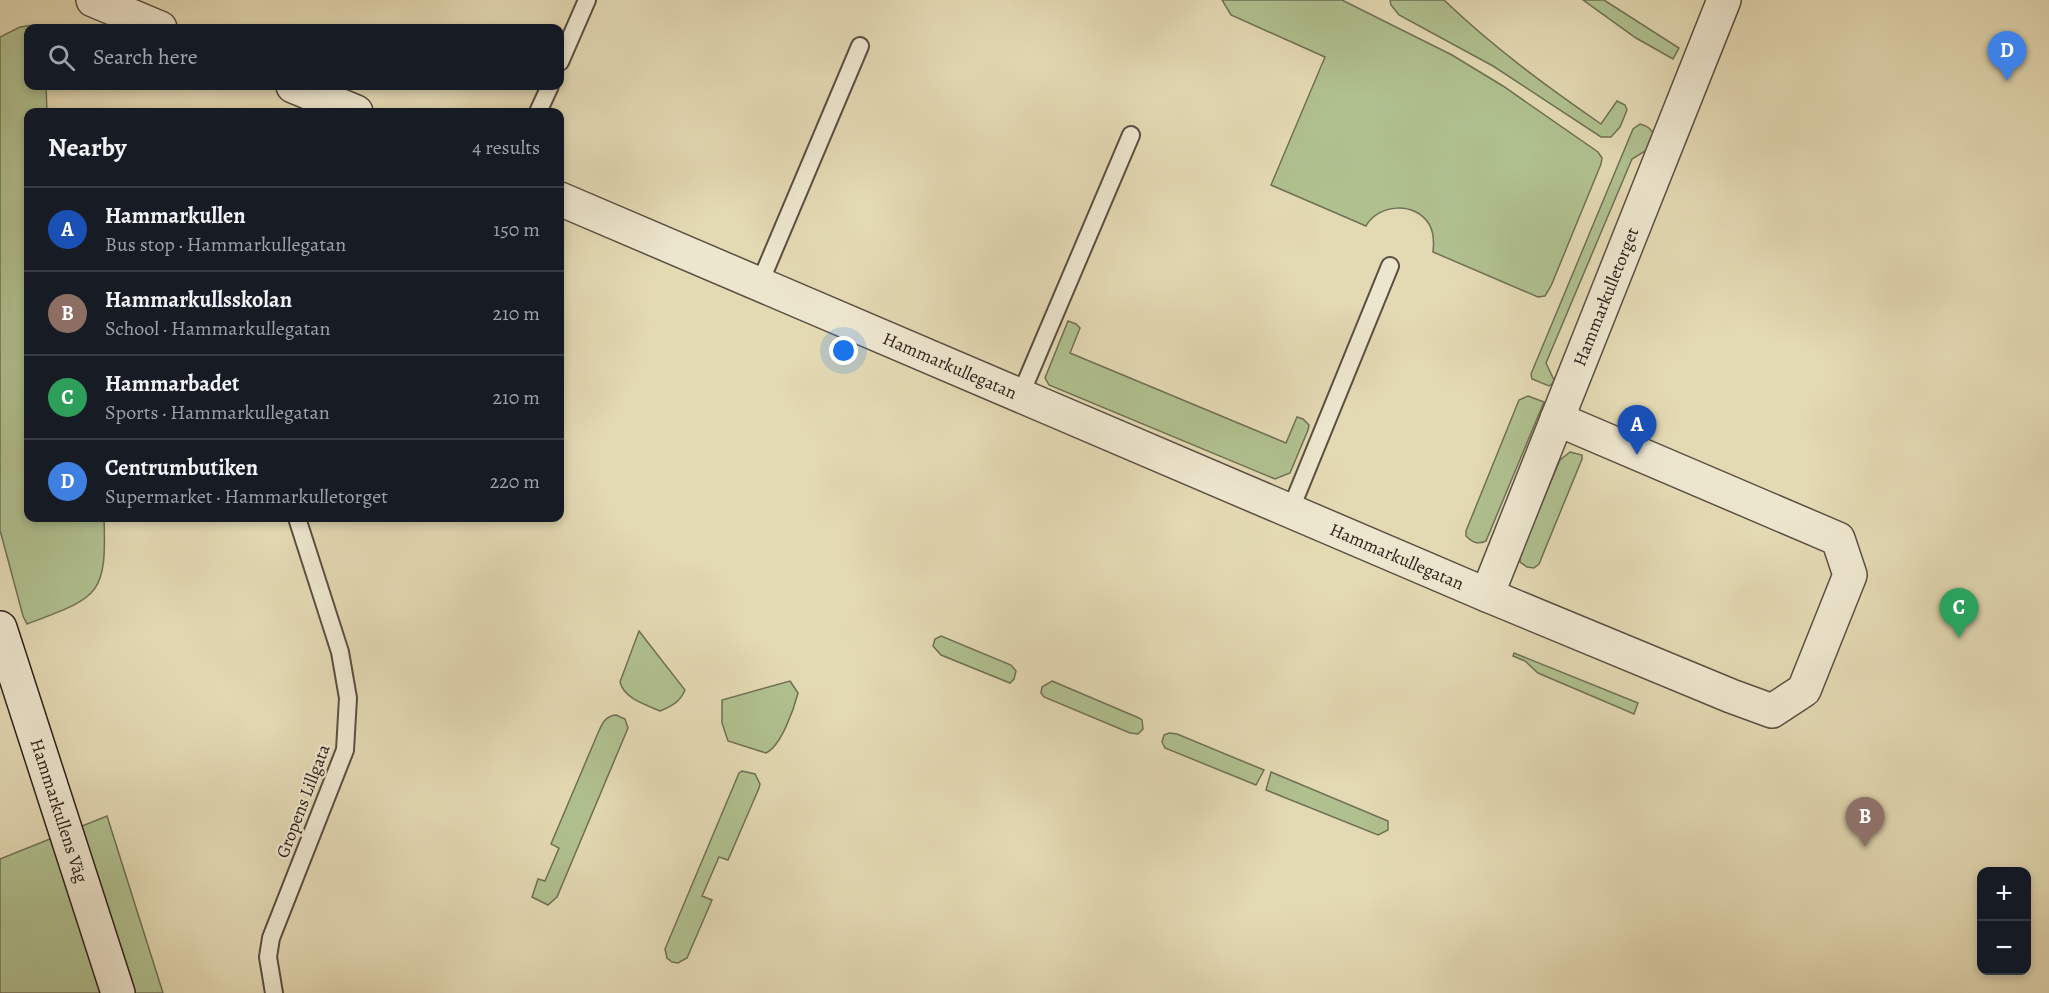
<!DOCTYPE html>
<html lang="en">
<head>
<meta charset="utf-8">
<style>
  :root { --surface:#171b24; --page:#242831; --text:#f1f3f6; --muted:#9ea1a6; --line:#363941; --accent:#ea580c }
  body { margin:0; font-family:Alegreya,serif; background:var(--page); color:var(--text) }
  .controls { position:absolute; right:18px; bottom:18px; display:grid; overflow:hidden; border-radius:12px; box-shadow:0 3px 9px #0003 }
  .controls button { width:54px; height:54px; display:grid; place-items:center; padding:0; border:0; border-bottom:2px solid var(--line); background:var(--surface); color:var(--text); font:30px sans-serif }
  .you { position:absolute; left:844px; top:351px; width:21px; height:21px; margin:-15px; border:4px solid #fff; border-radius:50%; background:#1a73e8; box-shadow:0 0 0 9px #1a73e833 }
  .badge { display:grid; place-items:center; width:39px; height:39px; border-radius:50%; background:var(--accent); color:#fff; font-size:20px; font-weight:700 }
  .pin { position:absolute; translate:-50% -50px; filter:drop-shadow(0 2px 3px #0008) }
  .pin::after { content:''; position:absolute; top:32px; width:21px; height:18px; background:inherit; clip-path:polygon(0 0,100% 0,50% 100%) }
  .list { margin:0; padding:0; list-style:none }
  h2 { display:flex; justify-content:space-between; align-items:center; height:78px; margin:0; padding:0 24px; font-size:26px }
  h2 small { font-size:20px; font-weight:400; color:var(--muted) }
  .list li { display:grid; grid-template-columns:39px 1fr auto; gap:18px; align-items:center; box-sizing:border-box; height:84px; padding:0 24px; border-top:2px solid var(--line) }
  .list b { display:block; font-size:22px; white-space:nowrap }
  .list p { margin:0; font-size:20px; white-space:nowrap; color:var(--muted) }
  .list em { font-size:20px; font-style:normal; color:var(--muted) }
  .icon { flex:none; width:33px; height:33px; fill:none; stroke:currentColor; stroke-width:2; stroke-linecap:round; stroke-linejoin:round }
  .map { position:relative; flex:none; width:2049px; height:993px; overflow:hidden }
  .search { position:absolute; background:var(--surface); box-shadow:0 3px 9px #0003; left:24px; top:24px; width:540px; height:66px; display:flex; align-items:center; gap:15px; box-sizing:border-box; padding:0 21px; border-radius:12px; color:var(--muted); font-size:22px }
  .panel { position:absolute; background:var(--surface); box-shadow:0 3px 9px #0003; left:24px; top:108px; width:540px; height:414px; border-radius:12px }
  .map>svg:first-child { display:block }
  .green { fill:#b0c08f; stroke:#6f7056; stroke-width:1.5 }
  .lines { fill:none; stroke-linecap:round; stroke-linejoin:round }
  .lane-casing { stroke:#5b4f42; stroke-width:20 }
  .street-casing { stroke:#5b4f42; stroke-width:36 }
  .secondary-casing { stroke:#2e211c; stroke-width:36 }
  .lane { stroke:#ede6ce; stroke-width:16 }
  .street { stroke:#ede6ce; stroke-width:33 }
  .secondary { stroke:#ede6ce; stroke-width:33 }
  .labels { text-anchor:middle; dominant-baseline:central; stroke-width:4.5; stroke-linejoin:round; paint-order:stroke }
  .street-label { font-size:18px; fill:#2e211c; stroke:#ede6ce }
</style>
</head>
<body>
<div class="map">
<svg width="2049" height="993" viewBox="0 0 2049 993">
  <rect width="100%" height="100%" fill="#e3d9b3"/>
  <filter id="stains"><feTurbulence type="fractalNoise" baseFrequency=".00333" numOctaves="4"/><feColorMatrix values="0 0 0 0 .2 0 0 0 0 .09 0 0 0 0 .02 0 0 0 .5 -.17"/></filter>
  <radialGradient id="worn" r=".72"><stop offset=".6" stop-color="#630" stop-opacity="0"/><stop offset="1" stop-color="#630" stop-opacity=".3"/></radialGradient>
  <g class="green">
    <path d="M1222 0H1342L1452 55 1503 86 1598 152 1602 158 1601 164 1551 286 1545 296 1538 297 1433 252C1434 243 1434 232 1429 224 1415 201 1378 204 1366 226L1271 185 1325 57 1231 15Z"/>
    <path d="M1390 0H1444C1493 47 1546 86 1601 124L1617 101 1625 105 1627 110 1620 127 1611 137H1601L1493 66 1399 15 1391 5Z"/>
    <path d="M1583 0H1604L1679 48 1673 59 1636 38Z"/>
    <path d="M33 25 43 28H28V86H46L47 112H28V518H104C107 597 98 597 27 624L23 616 0 530V37L20 27Z"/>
    <path d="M1640 124C1648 126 1652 129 1655 137L1650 148 1632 159 1546 363 1554 380 1553 383 1549 386 1532 379 1531 374 1633 129Z"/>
    <path d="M1068 321 1076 324 1080 328 1070 353 1286 443 1297 417 1303 419 1309 425 1308 430 1290 473 1275 479 1049 385 1045 378Z"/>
    <path d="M1528 396 1544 402 1486 541C1477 545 1472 542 1466 536V531L1519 400Z"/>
    <path d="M1570 452 1582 455V459L1539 564 1534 568 1527 567 1520 562V555L1560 460Z"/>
    <path d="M639 631 685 690C680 702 672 706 660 711 647 705 624 699 620 682Z"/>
    <path d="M941 636 1011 665 1016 671 1014 679 1010 683 941 655 933 646 935 639Z"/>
    <path d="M1514 653 1638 703 1634 714 1538 673 1525 661 1513 656Z"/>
    <path d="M790 681 798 693C794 709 781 746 766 753L728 741 722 723V700Z"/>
    <path d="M1052 681 1139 718 1142 720 1143 729 1138 734 1130 733 1044 697 1041 693 1042 687Z"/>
    <path d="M616 715 625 719 628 728 557 897 548 905 532 897 538 879 545 881 559 848 551 844 598 733C602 724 605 716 616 715Z"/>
    <path d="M1169 733 1177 734 1264 770 1256 785 1165 748 1162 742 1164 735Z"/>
    <path d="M742 771 755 774 760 784 759 788 728 860 719 857 702 896 712 900 687 958 678 963 672 962 667 958 665 949 739 773Z"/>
    <path d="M1271 772 1388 821V830L1378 835 1266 790Z"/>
    <path d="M107 816 163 993H0V859Z"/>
  </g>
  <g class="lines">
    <defs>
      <g id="lane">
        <path d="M560 62 587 0"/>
        <path d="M538 112 550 86"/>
        <path d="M759 285 860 46"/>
        <path d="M1020 396 1131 135"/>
        <path d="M1290 511 1390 266"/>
        <path d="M274 993 268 957 271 938 345 750 348 698 340 652 297 518"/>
      </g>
      <g id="street">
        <path d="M93 0 160 28"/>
        <path d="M293 86 356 112"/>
        <path id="s1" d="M560 199 1487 595 1731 696 1772 711 1804 690 1850 575 1838 539 1557 419"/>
        <path id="s2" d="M1487 595 1724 0"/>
      </g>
      <g id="secondary">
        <path id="s3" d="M0 628 118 993"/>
      </g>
    </defs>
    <use href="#lane" class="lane-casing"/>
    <use href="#street" class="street-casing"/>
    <use href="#secondary" class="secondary-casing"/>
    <use href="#lane" class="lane"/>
    <use href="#street" class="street"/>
    <use href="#secondary" class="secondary"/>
  </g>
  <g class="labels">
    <g class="street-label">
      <text stroke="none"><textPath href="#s2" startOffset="321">Hammarkulletorget</textPath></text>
      <text stroke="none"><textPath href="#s1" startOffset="424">Hammarkullegatan</textPath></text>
      <text stroke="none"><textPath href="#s1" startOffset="910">Hammarkullegatan</textPath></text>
      <text transform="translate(303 801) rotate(-69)">Gropens Lillgata</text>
      <text stroke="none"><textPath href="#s3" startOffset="192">Hammarkullens Väg</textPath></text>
    </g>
  </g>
  <rect width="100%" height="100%" filter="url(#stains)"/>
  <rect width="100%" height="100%" fill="url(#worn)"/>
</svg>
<div class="controls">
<button>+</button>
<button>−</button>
</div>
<div class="you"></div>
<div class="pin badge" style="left:1637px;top:455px;background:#1a4fb4">A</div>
<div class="pin badge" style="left:1865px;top:847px;background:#8d6e63">B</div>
<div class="pin badge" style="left:1959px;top:638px;background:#2e9e5b">C</div>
<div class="pin badge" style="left:2007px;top:81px;background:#3f7fe0">D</div>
<div class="search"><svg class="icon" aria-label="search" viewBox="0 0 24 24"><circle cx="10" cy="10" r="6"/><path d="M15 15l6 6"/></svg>Search here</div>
<section class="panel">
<h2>Nearby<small>4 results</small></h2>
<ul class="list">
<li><span class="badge" style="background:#1a4fb4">A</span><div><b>Hammarkullen</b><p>Bus stop · Hammarkullegatan</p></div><em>150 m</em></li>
<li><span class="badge" style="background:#8d6e63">B</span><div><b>Hammarkullsskolan</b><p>School · Hammarkullegatan</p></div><em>210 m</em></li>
<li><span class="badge" style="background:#2e9e5b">C</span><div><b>Hammarbadet</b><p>Sports · Hammarkullegatan</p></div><em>210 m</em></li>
<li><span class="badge" style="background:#3f7fe0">D</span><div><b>Centrumbutiken</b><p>Supermarket · Hammarkulletorget</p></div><em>220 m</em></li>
</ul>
</section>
</div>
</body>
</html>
